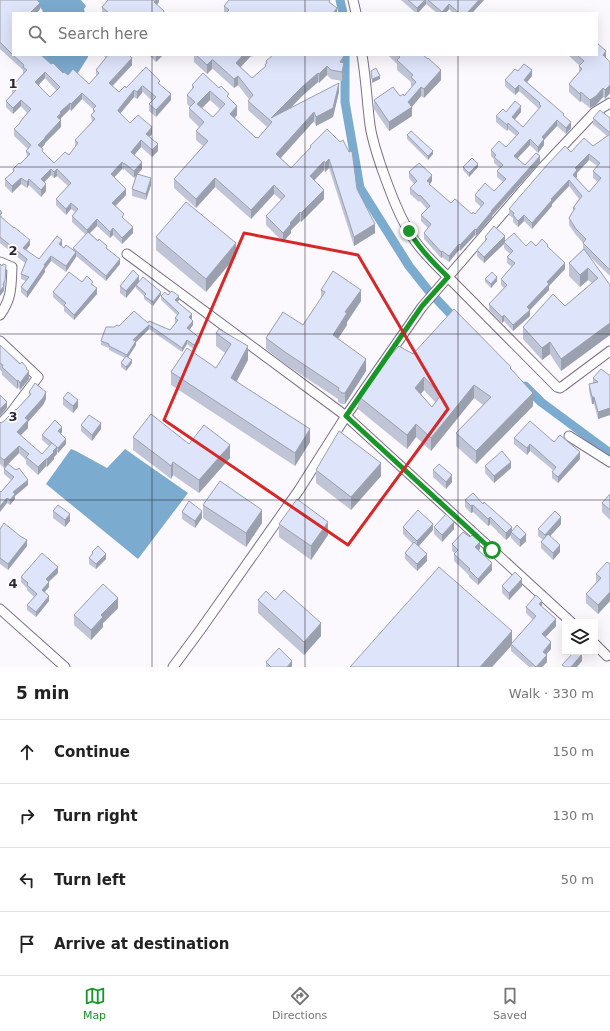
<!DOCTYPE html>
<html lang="en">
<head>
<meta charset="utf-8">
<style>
  :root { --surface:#fff; --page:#f6f6f6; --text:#222; --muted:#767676; --line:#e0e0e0; --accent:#199628 }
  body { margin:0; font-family:"DejaVu Sans",sans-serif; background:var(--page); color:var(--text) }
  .controls { position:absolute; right:12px; bottom:12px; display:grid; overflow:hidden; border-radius:0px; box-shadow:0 4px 16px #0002 }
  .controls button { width:36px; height:36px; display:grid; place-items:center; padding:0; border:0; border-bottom:1px solid var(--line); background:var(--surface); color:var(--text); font:20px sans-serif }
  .stop { position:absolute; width:12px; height:12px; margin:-9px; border:3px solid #199628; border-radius:50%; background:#fff }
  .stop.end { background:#199628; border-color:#fff; box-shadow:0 1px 4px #0008 }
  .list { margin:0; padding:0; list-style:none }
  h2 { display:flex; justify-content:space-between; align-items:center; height:52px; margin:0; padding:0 16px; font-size:17px }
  h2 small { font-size:13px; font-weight:400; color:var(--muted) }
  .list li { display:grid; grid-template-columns:26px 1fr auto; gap:12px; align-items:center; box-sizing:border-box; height:64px; padding:0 16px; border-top:1px solid var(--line) }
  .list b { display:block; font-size:15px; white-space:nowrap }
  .list em { font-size:13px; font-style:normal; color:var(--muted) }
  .icon { flex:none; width:22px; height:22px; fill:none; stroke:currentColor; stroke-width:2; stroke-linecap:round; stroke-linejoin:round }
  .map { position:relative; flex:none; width:610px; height:667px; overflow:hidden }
  .search { position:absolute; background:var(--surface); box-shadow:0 4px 16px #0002; left:12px; right:12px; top:12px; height:44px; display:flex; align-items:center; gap:10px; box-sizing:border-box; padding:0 14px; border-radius:0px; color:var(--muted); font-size:15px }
  .sheet { height:308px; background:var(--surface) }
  nav { display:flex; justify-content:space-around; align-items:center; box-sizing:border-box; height:56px; border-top:1px solid var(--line); background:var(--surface); font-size:11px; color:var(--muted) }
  nav a { display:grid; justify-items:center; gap:2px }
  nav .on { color:var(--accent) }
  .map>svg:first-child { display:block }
  .water { fill:#7babce }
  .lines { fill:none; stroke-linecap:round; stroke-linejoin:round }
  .canal { stroke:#7babce; stroke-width:9 }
  .minor-casing { stroke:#7d718b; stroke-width:11 }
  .minor { stroke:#fff; stroke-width:9 }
  .wall { fill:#bfc4d6; fill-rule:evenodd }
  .shaded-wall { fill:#9ba0ae }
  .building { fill:#dee4f9; stroke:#9ba0ae; fill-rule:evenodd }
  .route { stroke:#199628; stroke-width:5 }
  .marked { fill:none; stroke:#d62828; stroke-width:3; stroke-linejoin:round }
  .grid { fill:none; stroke:#2c2732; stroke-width:1; stroke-opacity:0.55 }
  .grid-label { font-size:13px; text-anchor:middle; font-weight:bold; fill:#2c2732; stroke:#fff; stroke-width:3.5; stroke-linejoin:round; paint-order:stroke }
</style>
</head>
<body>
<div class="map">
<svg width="610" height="667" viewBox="0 0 610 667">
  <rect width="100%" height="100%" fill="#fbf8fe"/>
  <g class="water">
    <path d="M34 0H81L86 6 84 9 85 13H41L43 11Z"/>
    <path d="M37 55H88V57L78 73 62 75Z"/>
    <path d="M71 449 76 451 107 468 125 449 188 493 138 559 46 484Z"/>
  </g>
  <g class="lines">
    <g class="canal">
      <path d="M340 0 343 13"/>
      <path d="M345 55V102L360 188 409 266 428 290 458 322"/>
      <path d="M525 386 541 402 610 453"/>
    </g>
    <defs>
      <g id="minor">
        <path d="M353 0 356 13"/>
        <path d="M362 55C366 78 367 102 370 125 372 140 377 154 382 169 391 194 400 219 415 241 424 254 437 266 448 277L557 387 560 388 563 386 610 351"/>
        <path d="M127 254 346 416 571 622"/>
        <path d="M0 262 12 267C11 287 12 298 0 315"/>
        <path d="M0 341 38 377 10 414 0 424"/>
        <path d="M569 436 610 462"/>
        <path d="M0 609 65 667"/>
        <path d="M595 644 607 656"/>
        <path d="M173 667 201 629 299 490 346 416 422 307 543 167 595 112 610 103"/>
      </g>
    </defs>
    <use href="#minor" class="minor-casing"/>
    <use href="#minor" class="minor"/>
  </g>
  <g class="wall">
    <path d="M0 0 40 9 37 13H13V55H41L51 64 63 73 89 84 96 76V70L106 58 103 55H129L132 65 113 86 119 92 126 88 160 85 171 100 156 117 149 111V104L152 101 143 92 142 93 137 99 134 97 120 114 130 123 152 134 149 137 158 151 152 157 141 147 134 155 142 169 138 174 151 185 146 200 132 196V189L136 175 134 178 124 169V170L122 169 114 177 126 195 116 206 124 219 133 233 122 244 113 235 110 238 97 226 90 233 107 249 120 264 106 281 76 256 66 272 51 261 45 269V272L27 298 21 292V287L26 281 21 279V274L25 263 0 243V210L2 218 30 245 26 250 39 259 62 246H61L64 248 73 249V248L86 235 72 222V216L75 212 71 209 66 215 56 205V199L68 186 57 176 54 178 51 175 44 182 46 191 41 197 29 185 27 188 21 184 12 193 5 186V179L13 172V169L20 164 27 157 26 151 28 149 14 136V129L20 124V122L27 113 21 106 13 114 6 107V101L13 94 12 92V86L23 74V70L0 49ZM45 78 56 90 50 97 38 85ZM82 99 93 109V113L91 115 92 122 75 140V147L69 155 54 163 43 152 42 148 45 144V143L61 127V118L70 109 71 111Z"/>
    <path d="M159 0V2L157 5 164 13H102V7Z"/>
    <path d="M401 0H484L472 13H453L449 9 446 13H437L426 4 418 13H416Z"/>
    <path d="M330 2 337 13H224V6Z"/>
    <path d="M149 55H163L156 62Z"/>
    <path d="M194 55H254L252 57 251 56 240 67 252 78 265 67 266 61 344 56V72L342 81 331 79 327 75 319 83 318 82 302 96 290 109 339 92 333 117 316 126 314 121 281 158 291 168 310 148V146L327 129 357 189 375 233 354 246 329 168 325 172 324 170 314 180 324 199 301 222 300 221 291 230V233L283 242 266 225V216L281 200 274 194 251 219 215 187 196 208 174 188V179L203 146 196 140V131L199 127 189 117V108L190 107 187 104V95L192 90V85L203 73 229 99 237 115 235 118 256 138H258L267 127 248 110V101L249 99 238 85 234 88 213 69H212L207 74 194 62ZM210 100 220 109 213 117 202 108Z"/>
    <path d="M388 55H423L441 80 424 98 421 96 412 107V116L389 131 374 109V100L404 96 412 87 411 86V82L397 70V64Z"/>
    <path d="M568 55H597L606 58 610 62V93L605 99 603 97 596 105 590 108 581 101 580 102 569 92V84L579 72V66H580Z"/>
    <path d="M518 71 532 76 527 82 564 116 571 128 566 134 557 126 544 140V145L538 153 530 145 517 159 525 165 540 162 492 216V217L476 236 475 235 460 251 459 250 449 262 442 257 441 258 424 239V233L428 228 421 221V215L427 209 420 201 419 202 410 194V188L414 184 409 178V172L432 181 430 184V185L451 203 472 214H475L481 207 475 201V195L494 191 503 182 497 177V171L500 168 494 163V159L491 156V150L506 147 516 136 508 129 507 131 496 122V116L506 112H521L514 120 523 127 539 109 519 91 515 95 505 86V80Z"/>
    <path d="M610 117V276L587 254 610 285V335L561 371 550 354 542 360 523 339V327L565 306 592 283 588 280 580 287 569 276V263L583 249V243L576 235 569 225V218L573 212V208L579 199 569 186 552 204V206L532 229 524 221 518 227 513 222V218L509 215V209L571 152 593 146 607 136 593 124V118ZM589 160 597 166 593 171V178L598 182 589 192 576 178 577 177V173Z"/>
    <path d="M407 135 433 154 428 160 407 139Z"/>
    <path d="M463 167H478L469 177 463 170Z"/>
    <path d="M156 237 236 256 206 292 156 250Z"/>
    <path d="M485 237 526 246H536L548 247 565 269 549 286V290L530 310V316L513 331 504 321 502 323 489 310V304L504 288 501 285V279L512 267 507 263V257L510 254 504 248V244L484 263 477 256V250L485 241Z"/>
    <path d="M485 279 497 281 491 288 485 282Z"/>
    <path d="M139 281 161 295 153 306 144 299V296L136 288V286L126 298 120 293V286Z"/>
    <path d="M82 282 93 285 97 294 74 320 64 311V307L53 297V292Z"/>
    <path d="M321 290 361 301 347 322V325L338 339 366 371 345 404H342L338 402V399L285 364 266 349V338L303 325 321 299Z"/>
    <path d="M168 295 179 300 177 302 192 318 191 319 193 325 189 330 200 342 194 350 187 344 182 352 149 329 136 342V345L128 357 132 363 126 371 121 367V363L125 358 109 350V348L101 345V341L114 327 119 326 148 323 170 330 176 323 175 322V318L177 315 161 300V296Z"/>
    <path d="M219 329 248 360 237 381 310 442 295 466 171 385V372L216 368 225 353 216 346V333Z"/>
    <path d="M0 345 27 369 29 379 20 390 18 387 17 389 2 375V372L0 370Z"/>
    <path d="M413 354 511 369 533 406 476 464 456 446V433L483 405 474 398 431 451 416 437 407 449 358 409V396ZM424 390 435 402 432 407 421 394Z"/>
    <path d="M609 375H610V415L598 419 594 404H592L589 391V384L593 383V378Z"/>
    <path d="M29 392 46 399 43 405 28 422V428L20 435 42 454 49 446 42 440V435L62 432 61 434 66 444 58 453 57 452V454L54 457V459L47 467 46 466 38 475 26 464V460L19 453 4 468 0 464V422L1 423 4 421 16 410 29 396Z"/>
    <path d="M63 398 78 407 73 413 63 405Z"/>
    <path d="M81 425 101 429 92 441 81 431Z"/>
    <path d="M133 437 189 444 230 458 199 493 173 475 171 479 166 475 133 450Z"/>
    <path d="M514 438 554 442 580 459 558 483 552 478V472L553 470 530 451 527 455 514 444Z"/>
    <path d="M485 466 511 468 494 483 485 473Z"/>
    <path d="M4 469 28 485 15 496V499L10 505 7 503 1 492 11 480 4 474Z"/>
    <path d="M316 470 381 476 351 510 316 483Z"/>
    <path d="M433 470 452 482 446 489 433 477Z"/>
    <path d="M610 494V520L602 512V503Z"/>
    <path d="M465 500 483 504 512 530 526 541 520 547 511 538V535L506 540 490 524 488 526 473 512 471 513 465 507Z"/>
    <path d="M203 505 262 523 246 547 203 518Z"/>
    <path d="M53 511 70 521 65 527 53 518Z"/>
    <path d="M182 512 202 518 195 528 182 519Z"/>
    <path d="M279 524 328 535 311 560 279 537Z"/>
    <path d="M561 524 550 536 560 552 553 560 541 548V542L543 540 538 536V529Z"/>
    <path d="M403 527 433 530 419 546 427 561 417 571 405 559V553L413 544 403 534Z"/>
    <path d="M434 527 454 529 442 542 434 534Z"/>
    <path d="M0 529 27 546 8 570 0 564Z"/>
    <path d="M452 544 480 549 479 550 492 570 478 585 469 577V575L454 561V554L455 553 452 551Z"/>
    <path d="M92 552 106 559 96 569 89 564V558L92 555Z"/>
    <path d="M610 564V601L598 614 586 603V594L596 583V574Z"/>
    <path d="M58 573 49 582V587L45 592 49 601 36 617 27 610V605L34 597 27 590V588L21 582V577Z"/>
    <path d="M502 586H522L509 600 502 593Z"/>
    <path d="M258 600H275L321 636 304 655 258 613Z"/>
    <path d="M526 607H542L556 626 545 637 551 649 546 655 547 662 542 667H529L511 651V646L492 667H350L512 643 533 620 526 613Z"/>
    <path d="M118 608 103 623V627L91 640 74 625V615Z"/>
    <path d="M266 662 292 667H266Z"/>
  </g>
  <g class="shaded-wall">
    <path d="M156 0H159V2L154 8V2Z"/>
    <path d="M425 0H426V4L418 13H417V8Z"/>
    <path d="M479 0H484L472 13H467Z"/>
    <path d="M40 3V9L37 13H30Z"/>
    <path d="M449 4V9L446 13H442V12Z"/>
    <path d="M337 8V13H333Z"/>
    <path d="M606 51V60L603 55Z"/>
    <path d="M156 55H163L156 62Z"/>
    <path d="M243 55H251V56L236 72V63Z"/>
    <path d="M344 56V72L342 81V72L340 62Z"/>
    <path d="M132 58V65L109 89V83Z"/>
    <path d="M212 60V69L207 74V65Z"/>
    <path d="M327 66V75L319 83V74Z"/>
    <path d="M441 70V80L424 98V89Z"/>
    <path d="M532 70V76L524 86V80Z"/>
    <path d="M45 72V78L35 89V82Z"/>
    <path d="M318 73V82L302 96 272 127 271 118 302 87Z"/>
    <path d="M238 76V85L234 88V79Z"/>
    <path d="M380 76V79L372 83V79Z"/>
    <path d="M339 83V92L333 117 316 126V117Z"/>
    <path d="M519 85V91L515 95V89Z"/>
    <path d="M610 85V93L605 99V90Z"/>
    <path d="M142 86V93L137 99V92Z"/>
    <path d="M421 87V96L410 109 412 107V116L389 131V122Z"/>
    <path d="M603 88V97L596 105 590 108V100Z"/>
    <path d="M134 90V97L118 116V110Z"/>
    <path d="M210 91V100L197 113V104Z"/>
    <path d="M581 92V101L580 102V94Z"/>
    <path d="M82 93V99L71 111V104Z"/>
    <path d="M171 94V100L156 117V110Z"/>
    <path d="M21 100V106L13 114V108Z"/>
    <path d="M70 103V109L61 118V120L57 117 60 112Z"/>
    <path d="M237 106V115L230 123V114Z"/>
    <path d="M521 106V112L512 123V117Z"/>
    <path d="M314 112V121L276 163V154Z"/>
    <path d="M61 120V127L45 143V144L38 152V145L45 137Z"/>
    <path d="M557 120V126L544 140V145L538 153V147L542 137Z"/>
    <path d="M571 122V128L566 134V128Z"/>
    <path d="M508 123V129L507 131V125Z"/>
    <path d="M152 127V134L146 141V134Z"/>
    <path d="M530 139V145L514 162V156Z"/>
    <path d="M141 140V147L131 159V152Z"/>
    <path d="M158 144V151L152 157V150Z"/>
    <path d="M433 151V154L428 160V156Z"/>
    <path d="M589 154V160L577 173V177L573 181V175L575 168Z"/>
    <path d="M540 156V162L492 216V217L476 236V230L491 211Z"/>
    <path d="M329 159V168L325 172V163Z"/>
    <path d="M324 161V170L310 185V176Z"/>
    <path d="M122 162V169L111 181V174Z"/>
    <path d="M142 162V169L134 178V171Z"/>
    <path d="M478 164V167L469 177V173Z"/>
    <path d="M51 169V175L41 186V179Z"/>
    <path d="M57 169V176L54 178V172Z"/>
    <path d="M432 175V181L430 184V189L427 181Z"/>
    <path d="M21 178V184L12 193V186Z"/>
    <path d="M151 178V185L146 200V194Z"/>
    <path d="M215 178V187L196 208V199Z"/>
    <path d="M29 179V185L27 188V182Z"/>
    <path d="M569 180V186L552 204V206L532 229V223L551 199Z"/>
    <path d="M46 184V191L41 197V190Z"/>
    <path d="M274 185V194L251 219V210Z"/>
    <path d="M126 189V195L112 209V203Z"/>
    <path d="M324 190V199L301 222V213Z"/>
    <path d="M71 203V209L66 215V209Z"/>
    <path d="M300 212V221L291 230V233L283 242V233L290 223Z"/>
    <path d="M524 215V221L518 227V221Z"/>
    <path d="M97 219V226L87 236V230Z"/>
    <path d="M375 224V233L354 246V237Z"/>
    <path d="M133 227V233L122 244V238Z"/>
    <path d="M113 228V235L110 238V232Z"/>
    <path d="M475 229V235L460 251V245Z"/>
    <path d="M505 236V243L504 242V244L484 263V257Z"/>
    <path d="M30 240V245L23 254V248Z"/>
    <path d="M62 240V246L59 250V244Z"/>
    <path d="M236 243V256L206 292V279Z"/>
    <path d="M459 244V250L449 262V256Z"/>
    <path d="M442 251V257L441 258V252Z"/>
    <path d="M76 252V257L66 272V266Z"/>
    <path d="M51 256V261L45 269V272L27 298V292L44 265Z"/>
    <path d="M120 259V264L106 281V276Z"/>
    <path d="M565 263V269L549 286V290L530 310V316L513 331V325L547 282Z"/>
    <path d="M6 265 4 291 0 296V291Z"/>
    <path d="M588 268V280L580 287V275Z"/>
    <path d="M139 276V282L126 298V291Z"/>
    <path d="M497 277V281L491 288V284Z"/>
    <path d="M97 288V294L74 320V315Z"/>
    <path d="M361 290V301L347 322V325L333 346V335L345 312Z"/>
    <path d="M161 292V295L153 306V302Z"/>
    <path d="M179 296V300L175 304V300Z"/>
    <path d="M192 314V318L189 322V317Z"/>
    <path d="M504 315V321L502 323V317Z"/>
    <path d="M193 321V325L187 333V328Z"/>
    <path d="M610 323V335L561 371V359Z"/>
    <path d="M149 325V329L136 342V345L127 359V355L133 340Z"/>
    <path d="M200 338V342L194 350V345Z"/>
    <path d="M187 340V344L182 352V348Z"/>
    <path d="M550 342V354L542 360V348Z"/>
    <path d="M248 346V360L231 391V378Z"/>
    <path d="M366 359V371L345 404V393Z"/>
    <path d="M132 360V363L126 371V367Z"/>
    <path d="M27 368V373L29 371V379L20 390V383Z"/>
    <path d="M424 377V390L415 401V388Z"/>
    <path d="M18 380V387L17 389V381Z"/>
    <path d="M474 385V398L431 451V438Z"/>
    <path d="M46 392V399L43 405 28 422V428L17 439V432L25 418Z"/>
    <path d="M533 393V406L476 464V451Z"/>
    <rect x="592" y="397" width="2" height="7"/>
    <path d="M78 400V407L73 413V406Z"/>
    <path d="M7 402V408L0 416V409Z"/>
    <path d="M610 408V415L598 419V412Z"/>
    <path d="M101 423V429L92 441V435Z"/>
    <path d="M416 424V437L407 449V435Z"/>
    <path d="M62 427V432L58 437V431Z"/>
    <path d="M310 429V442L295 466V453Z"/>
    <path d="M66 439V444L58 453V448Z"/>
    <path d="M530 444V451L527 455V448Z"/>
    <path d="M230 445V458L199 493V480Z"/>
    <path d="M19 446V453L4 468V460Z"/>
    <path d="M57 447V454L54 457V459L47 467V459Z"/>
    <path d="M580 452V459L558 483V477Z"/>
    <path d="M46 459V466L38 475V467Z"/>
    <path d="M173 462V475L171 479V466Z"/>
    <path d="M511 462V468L494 483V476Z"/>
    <path d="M381 463V476L351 510V497Z"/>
    <path d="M452 475V482L446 489V482Z"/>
    <path d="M28 480V485L15 496V499L10 505V500L13 492Z"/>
    <path d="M7 498V503L0 512V506Z"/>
    <path d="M473 505V512L471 513V506Z"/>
    <path d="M262 510V523L246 547V533Z"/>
    <path d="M202 511V518L195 528V521Z"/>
    <path d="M70 514V521L65 527V520Z"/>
    <path d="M490 517V524L488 526V519Z"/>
    <path d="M561 517V524L545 542V535Z"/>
    <path d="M328 522V535L311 560V546Z"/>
    <path d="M454 522V529L442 542V535Z"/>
    <path d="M433 524V530L417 548V541Z"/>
    <path d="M512 527V533L511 532V535L506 540V533Z"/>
    <path d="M526 534V541L520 547V540Z"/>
    <path d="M27 540V546L8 570V564Z"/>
    <path d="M480 542V549L475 554V547Z"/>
    <path d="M560 545V552L553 560V553Z"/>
    <path d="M106 554V559L96 569V564Z"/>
    <path d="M427 554V561L417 571V564Z"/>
    <path d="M492 563V570L478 585V579Z"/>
    <path d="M58 567V573L46 584V579Z"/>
    <path d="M522 579V586L509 600V593Z"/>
    <path d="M49 582V587L42 595V590Z"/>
    <path d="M610 592V601L598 614V605Z"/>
    <path d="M49 596V601L36 617V612Z"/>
    <path d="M118 598V608L103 623V627L91 640V630L101 615Z"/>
    <path d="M542 601V607L539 604Z"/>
    <path d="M556 619V626L542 641V634Z"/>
    <path d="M321 623V636L304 655V642Z"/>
    <path d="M512 631V644H511V646L492 667H480Z"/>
    <path d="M551 642V649L543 658V652Z"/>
    <path d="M582 654V661L577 667H571Z"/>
    <path d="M547 655V662L542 667H536Z"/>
    <path d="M292 661V667H287Z"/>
  </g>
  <g class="building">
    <path d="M0 0H37L40 3 30 13H13V55L0 42Z"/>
    <path d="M108 0H156L154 2 164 11 163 13H108H109L102 7Z"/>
    <path d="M229 0H330L329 2 337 8 333 13H226L229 10 224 6Z"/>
    <path d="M408 0H425L417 8Z"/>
    <path d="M428 0H479L467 13H459L449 4 442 12Z"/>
    <path d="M597 43 606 51 603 55 610 62V85L605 90 603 88 596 96 590 100 581 92 580 94 569 84 582 69 579 66 584 61 577 55H597Z"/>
    <path d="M13 55H41L51 64 53 63 63 73 64 72 68 75 73 69 89 84 99 73 96 70 108 55H129L132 58 109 83 119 92 125 86 126 88 146 67 160 81 158 83 171 94 156 110 149 104 156 97 143 86H142L137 92 134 90 118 110V111L130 123 138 115 152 127 146 134 158 144 152 150 141 140 131 152 142 162 134 171 124 163V164L122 162 111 174 126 189 112 203 124 214 122 217 133 227 122 238 113 228 110 232 97 219 87 230 72 216 78 209 71 203 66 209 56 199 71 183 57 169 54 172 51 169 41 179 46 184 41 190 29 179 27 182 21 178 12 186 5 179 14 171 13 169 19 163 20 164 30 154 26 151 31 145 14 129 20 123V122L24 117 31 109 21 100 13 108 6 101 16 90 12 86 27 70 23 67 24 65ZM45 72 60 87 50 97 35 82ZM82 93 96 106 93 109 95 111 91 115 95 119 75 140 78 143 69 155 65 152 54 163 42 151 43 149 38 145 45 138V137L61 120 57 117 61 113 60 112 70 103 71 104Z"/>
    <path d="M196 55H243L236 63 252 78 266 66 265 65 267 63 266 61 273 55H343L344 56 340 62 344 63 342 72 331 70 327 66 319 74 318 73 302 87 271 118 339 83 333 108 316 117 314 112 276 154 291 168 311 147 310 146 327 129 340 142 343 140 349 152 352 151 357 189 375 224 354 237 329 159 325 163 324 161 310 176 324 190 301 213 300 212 290 223 291 224 283 233 266 216 285 196 274 185 251 210 215 178 196 199 174 179 208 141 196 131 204 122 189 108 195 102 187 95 194 87 192 85 203 73 219 88 221 86 229 94 227 96 237 106 230 114 256 138 257 137 258 138 272 122 248 101 253 95 238 76 234 79 213 60H212L207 65ZM210 91 225 104 213 117 197 104Z"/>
    <path d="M398 55H423L428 59V58L441 70 424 89 421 87 408 102 412 107 389 122 374 100 393 87 400 96 403 94 404 96 416 82 411 77 413 75 397 60 400 57Z"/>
    <path d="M524 64 532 70 524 80 564 114 563 115 571 122 566 128 557 120 542 137 544 139 538 147 530 139 514 156 525 165 536 153 540 156 491 211H492L476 230 475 229 460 245 459 244 449 256 442 251 441 252 424 233 431 224 421 215 430 206 420 195 419 196 410 188 417 181 409 172 419 163 432 175 427 181 430 183 429 184 451 203 455 199 472 214 473 212 475 214 484 203 475 195 485 183 494 191 506 179 497 171 503 165 494 157 496 155 491 150 499 141 506 147 519 133 508 123 507 125 496 116 503 109 506 112 515 101 521 106 512 117 523 127 541 106 539 104 540 103 519 85 515 89 505 80 515 69 518 71Z"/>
    <path d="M376 68 380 76 372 79 371 71Z"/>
    <path d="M600 110 610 118V117V133L593 118Z"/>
    <path d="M411 131 433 151 428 156 407 135Z"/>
    <path d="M610 134V270L583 243 586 239 576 229 569 218 575 208H573L582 196 569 180 551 199 552 200 532 223 524 215 518 221 513 215 514 213 509 209 547 165 565 146 571 152 584 138 593 146ZM589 154 600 163 593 171 601 178 589 192 573 175 577 170 575 168Z"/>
    <path d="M472 158 478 164 469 173 463 167Z"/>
    <path d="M137 174 151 178 146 194 132 189Z"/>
    <path d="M186 202 236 243 206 279 156 237Z"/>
    <path d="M0 210 2 213 0 215Z"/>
    <path d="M0 216 14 228V227L30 240 23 248 39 259 57 236 62 240 59 244 64 248 66 245 76 252 66 266 51 256 44 265 45 266 27 292 21 287 29 277 21 274 27 259 0 237Z"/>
    <path d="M494 226 505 236 484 257 477 250 487 239 485 237Z"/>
    <path d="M88 232 98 241 99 239 107 246 106 248 120 259 106 276 73 248Z"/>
    <path d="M514 233 526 246 531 241 536 246 542 239 548 245 547 246 565 263 547 282 549 284 527 307 530 310 513 325 504 315 502 317 489 304 507 285 501 279 515 263 507 257 513 251 504 242Z"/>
    <path d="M584 249 610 285V323L561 359 550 342 542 348 523 327 553 294 565 306 598 278 588 268 580 275 569 263Z"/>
    <path d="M0 264 2 266 3 264 6 265 5 280 3 285 4 286 0 291Z"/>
    <path d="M133 270 139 276 126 291 120 286Z"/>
    <path d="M333 271 361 290 345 312 347 313 333 335 366 359 345 393H342L338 390 339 388 285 352 266 338 283 312 303 325 325 292 321 290Z"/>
    <path d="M69 272 82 282 87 276 93 282 91 284 97 288 74 315 64 305 66 303 53 292Z"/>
    <path d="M492 272 497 277 491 284 485 279Z"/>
    <path d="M143 277 161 292 153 302 144 296 146 294 136 285Z"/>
    <path d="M172 291 179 296 175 300 192 314 189 317 193 321 187 328 200 338 194 345 187 340 182 348 149 325 133 340 136 341 127 355 109 346V344L101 341 106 327H114L117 325 119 326 134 311 148 323 149 321 170 330 178 320 175 318 179 313 161 296 165 292 168 295Z"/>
    <path d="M454 309 511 367 510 368 533 393 476 451 456 433 491 397 474 385 431 438 416 424 407 435 358 396 369 380 399 346 413 354ZM424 377 441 395 432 407 415 388Z"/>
    <path d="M219 329 248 346 231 378 310 429 295 453 171 372 187 348 216 368 231 344 216 333Z"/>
    <path d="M0 345 20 364 22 362 27 368 26 369 29 371 20 383 18 380 17 381 2 367 3 365 0 363Z"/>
    <path d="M126 356 132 360 126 367 121 363Z"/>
    <path d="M601 369 609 375H610V408L598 412 594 397H592L589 384 598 382 593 378Z"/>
    <path d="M35 383 46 392 43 398 25 418 28 420 17 432 42 454 52 443 57 447 53 451 54 452 47 459H46L38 467 26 457 29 454 19 446 4 460 0 457V422L1 423 4 421 16 409V410L31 394 29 392Z"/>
    <path d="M68 392 78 400 73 406 63 398Z"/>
    <path d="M0 395 7 402 0 409Z"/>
    <path d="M151 414 189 444 204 425 230 445 199 480 173 462 171 466 166 462 133 437Z"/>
    <path d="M89 415 101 423 92 435 81 425Z"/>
    <path d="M55 420 62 427 58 431 66 439 58 448 52 443 42 435Z"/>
    <path d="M530 421 554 442 560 435 580 452 558 477 552 472 556 467 530 444 527 448 514 438Z"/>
    <path d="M339 431 381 463 351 497 316 470Z"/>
    <path d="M502 451 511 462 494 476 485 466Z"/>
    <path d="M8 464 16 470 19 468 28 480 13 492 15 494 10 500 7 498 0 506V491L1 492 14 477 4 469Z"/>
    <path d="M439 464 452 475 446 482 433 470Z"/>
    <path d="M220 481 262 510 246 533 203 505Z"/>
    <path d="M473 493 483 504 484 502 512 527 506 533 490 517 488 519 473 505 471 506 465 500Z"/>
    <path d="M610 494V510L602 503Z"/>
    <path d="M297 499 328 522 311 546 279 524Z"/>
    <path d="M189 501 202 511 195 521 182 512Z"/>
    <path d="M58 505 70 514 65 520 53 511Z"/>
    <path d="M418 510 433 524 417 541 403 527Z"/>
    <path d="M555 511 561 517 545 535 538 529Z"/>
    <path d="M446 514 454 522 442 535 434 527Z"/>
    <path d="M4 523 20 536 27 540 8 564 0 558V529Z"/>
    <path d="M517 525 526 534 520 540 511 532Z"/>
    <path d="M463 532 470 537 472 535 480 542 475 547 492 563 478 579 469 570 470 569 454 554 458 550 452 544Z"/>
    <path d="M548 534 560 545 553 553 541 542Z"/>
    <path d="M414 542 427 554 417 564 405 553Z"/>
    <path d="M98 546 106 554 96 564 89 558 93 553 92 552Z"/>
    <path d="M42 553 58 567 46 579 49 582 42 590 49 596 36 612 27 605 37 594 27 585 28 583 21 577Z"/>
    <path d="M607 562 610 564V592L598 605 586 594 601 578 596 574Z"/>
    <path d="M439 567 512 631 480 667H350Z"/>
    <path d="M515 572 522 579 509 593 502 586Z"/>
    <path d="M103 584 118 598 101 615 103 617 91 630 74 615Z"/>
    <path d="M284 590 321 623 304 642 258 600 266 591 275 600Z"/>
    <path d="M536 595 542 601 539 604 556 619 542 634 551 642 543 652 547 655 536 667 511 644 536 616 526 607Z"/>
    <path d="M279 648 292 661 287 667H271L266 662Z"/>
    <path d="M574 652H580L582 654 571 667H565L562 665Z"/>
  </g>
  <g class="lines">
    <path class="route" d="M409 231C419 248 433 263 448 277L422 306 346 416 492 550"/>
  </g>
  <path class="marked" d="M244 233 358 255 448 409 348 545 164 420Z"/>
  <path class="grid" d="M152 0V13M305 0V13M458 0V13M152 55V667M305 55V667M458 55V667M0 167H610M0 334H610M0 500H610"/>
  <g class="grid-label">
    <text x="13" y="88">1</text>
    <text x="13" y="255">2</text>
    <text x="13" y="421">3</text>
    <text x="13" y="588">4</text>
  </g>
</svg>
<div class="controls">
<button><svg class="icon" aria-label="layers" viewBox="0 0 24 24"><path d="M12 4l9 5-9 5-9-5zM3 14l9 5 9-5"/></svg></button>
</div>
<div class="stop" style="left:492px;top:550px"></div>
<div class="stop end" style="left:409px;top:231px"></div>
<div class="search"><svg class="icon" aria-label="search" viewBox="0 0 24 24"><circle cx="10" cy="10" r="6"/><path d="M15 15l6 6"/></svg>Search here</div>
</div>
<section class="sheet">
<h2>5 min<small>Walk · 330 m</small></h2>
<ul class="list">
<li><svg class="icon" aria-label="ahead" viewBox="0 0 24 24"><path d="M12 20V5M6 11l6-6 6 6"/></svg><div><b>Continue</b></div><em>150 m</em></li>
<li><svg class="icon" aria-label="right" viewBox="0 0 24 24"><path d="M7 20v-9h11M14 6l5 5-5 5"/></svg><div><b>Turn right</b></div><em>130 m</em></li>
<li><svg class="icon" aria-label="left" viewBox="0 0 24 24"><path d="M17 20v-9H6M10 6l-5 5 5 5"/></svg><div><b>Turn left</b></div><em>50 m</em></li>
<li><svg class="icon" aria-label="arrive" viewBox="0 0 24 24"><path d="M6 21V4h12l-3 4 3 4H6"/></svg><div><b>Arrive at destination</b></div></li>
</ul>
</section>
<nav>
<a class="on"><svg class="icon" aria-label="map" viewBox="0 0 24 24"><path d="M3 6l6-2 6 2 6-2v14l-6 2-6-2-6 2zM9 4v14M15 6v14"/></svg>Map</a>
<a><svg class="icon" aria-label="directions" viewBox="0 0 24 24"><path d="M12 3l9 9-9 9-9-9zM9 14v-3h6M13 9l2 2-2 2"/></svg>Directions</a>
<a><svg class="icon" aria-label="saved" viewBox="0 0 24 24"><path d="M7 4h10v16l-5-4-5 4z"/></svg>Saved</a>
</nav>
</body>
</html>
